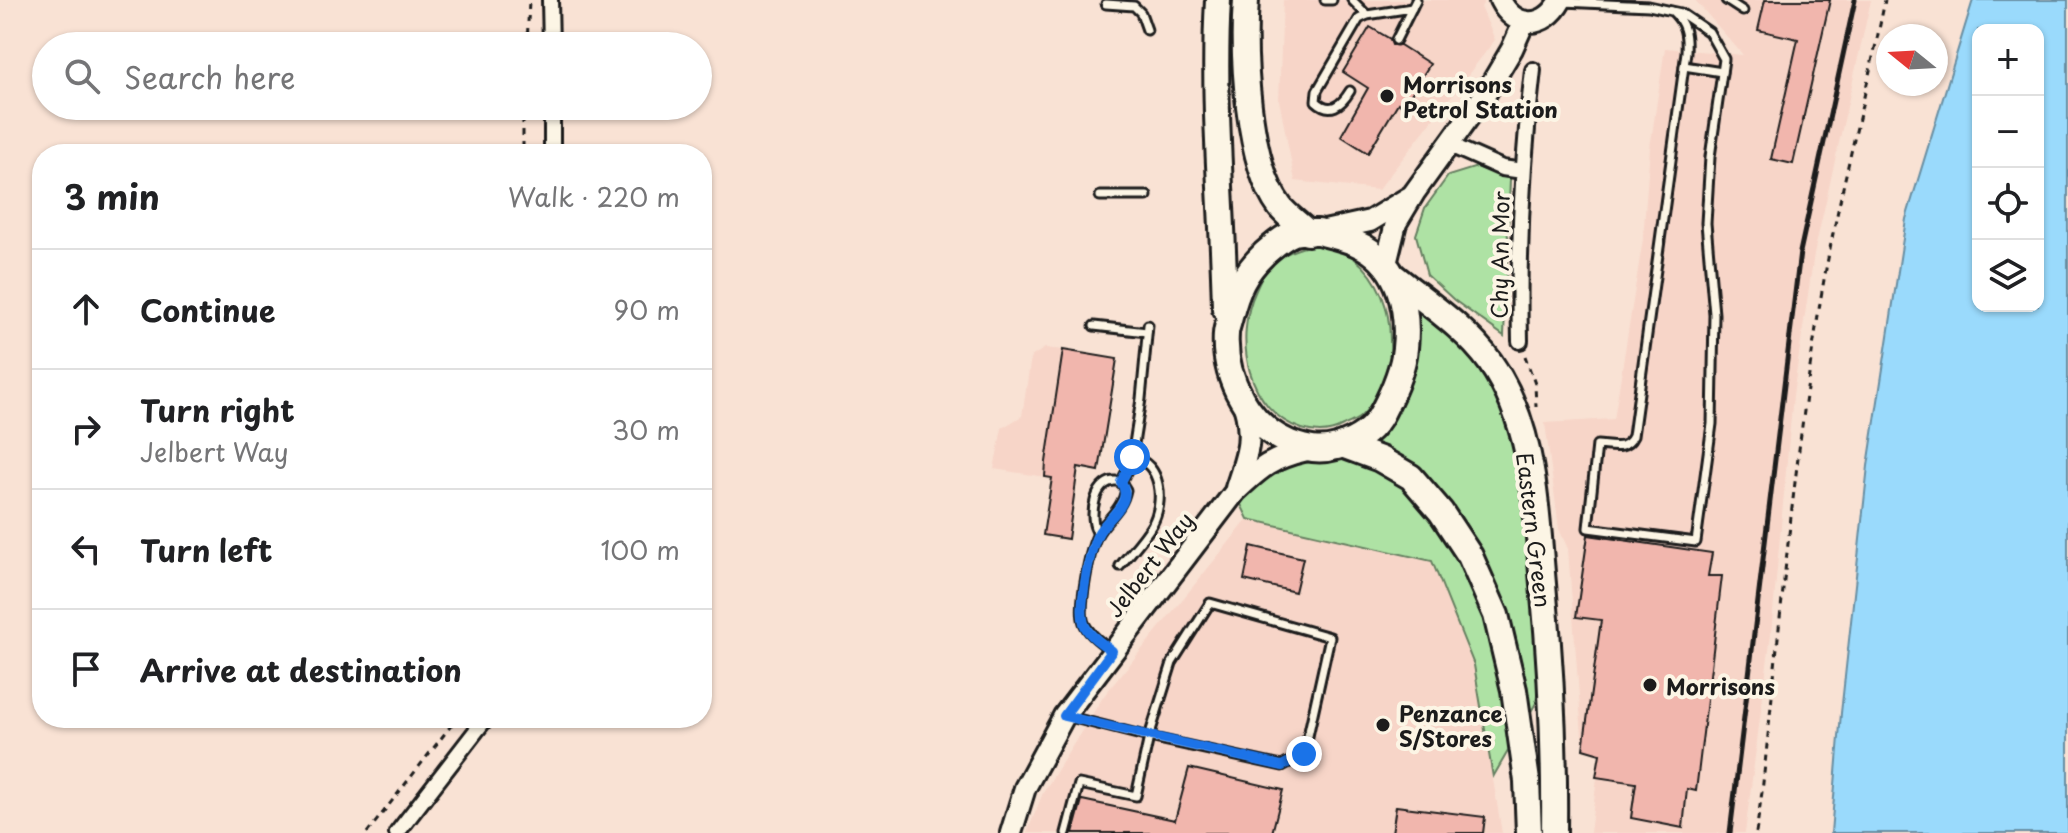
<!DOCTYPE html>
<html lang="en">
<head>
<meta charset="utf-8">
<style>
  :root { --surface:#fff; --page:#f6f6f6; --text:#202124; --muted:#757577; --line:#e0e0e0 }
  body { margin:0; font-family:"Playpen Sans",sans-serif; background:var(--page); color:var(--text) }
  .controls { position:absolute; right:24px; top:24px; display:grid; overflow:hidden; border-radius:16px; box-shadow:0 2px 6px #0004 }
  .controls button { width:72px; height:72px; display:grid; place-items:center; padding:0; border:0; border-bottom:2px solid var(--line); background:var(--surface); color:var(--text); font:40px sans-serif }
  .compass { position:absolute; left:1876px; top:24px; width:72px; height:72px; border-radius:50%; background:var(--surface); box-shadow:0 2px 6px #0004; rotate:288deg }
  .stop { position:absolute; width:24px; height:24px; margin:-18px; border:6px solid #1a73e8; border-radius:50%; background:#fff }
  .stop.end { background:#1a73e8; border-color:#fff; box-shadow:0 2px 8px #0008 }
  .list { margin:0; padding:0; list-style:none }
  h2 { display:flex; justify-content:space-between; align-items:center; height:104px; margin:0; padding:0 32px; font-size:34px }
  h2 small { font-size:26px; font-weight:400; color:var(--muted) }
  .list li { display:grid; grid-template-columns:52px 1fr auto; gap:24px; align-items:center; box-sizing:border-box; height:120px; padding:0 32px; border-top:2px solid var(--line) }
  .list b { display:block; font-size:30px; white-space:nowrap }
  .list p { margin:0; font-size:26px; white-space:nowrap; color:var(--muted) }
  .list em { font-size:26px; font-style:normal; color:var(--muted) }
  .icon { flex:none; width:44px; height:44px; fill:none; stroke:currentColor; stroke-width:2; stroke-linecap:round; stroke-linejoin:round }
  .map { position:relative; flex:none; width:2068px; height:833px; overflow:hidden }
  .search { position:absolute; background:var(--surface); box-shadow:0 2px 6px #0004; left:32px; top:32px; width:680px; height:88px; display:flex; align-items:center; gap:20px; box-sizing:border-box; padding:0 28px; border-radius:44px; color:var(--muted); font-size:30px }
  .panel { position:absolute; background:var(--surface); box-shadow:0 2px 6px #0004; left:32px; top:144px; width:680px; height:584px; border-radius:32px }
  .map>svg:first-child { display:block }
  .built { fill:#f7d5c8 }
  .green { fill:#aee2a4; stroke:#657f60; stroke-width:2 }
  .water { fill:#9adafc; stroke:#688ea2; stroke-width:2; fill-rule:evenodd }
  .building { fill:#f1b6ad; stroke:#1c1c1c; stroke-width:2 }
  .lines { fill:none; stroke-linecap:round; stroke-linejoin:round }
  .lane-casing { stroke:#1c1c1c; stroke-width:13 }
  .street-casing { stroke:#1c1c1c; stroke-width:20 }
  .secondary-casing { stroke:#1c1c1c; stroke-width:26 }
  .highway-casing { stroke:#1c1c1c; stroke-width:30 }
  .path { stroke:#1c1c1c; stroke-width:3; stroke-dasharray:6 6; stroke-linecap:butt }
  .lane { stroke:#fcf5e5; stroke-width:7 }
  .street { stroke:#fcf5e5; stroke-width:14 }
  .secondary { stroke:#fcf5e5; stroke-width:20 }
  .highway { stroke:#fcf5e5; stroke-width:24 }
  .rail { stroke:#1c1c1c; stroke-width:5 }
  .route { stroke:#1a73e8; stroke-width:10 }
  .poi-dot { fill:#1c1c1c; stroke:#fcf5e5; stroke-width:3 }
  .labels { text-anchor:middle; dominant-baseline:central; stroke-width:8; stroke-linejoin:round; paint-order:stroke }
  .poi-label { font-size:22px; font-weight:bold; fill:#1c1c1c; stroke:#fcf5e5; text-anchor:start }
  .street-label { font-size:22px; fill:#1c1c1c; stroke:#fcf5e5 }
</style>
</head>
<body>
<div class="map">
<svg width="2068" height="833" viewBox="0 0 2068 833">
  <rect width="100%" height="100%" fill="#f9e2d4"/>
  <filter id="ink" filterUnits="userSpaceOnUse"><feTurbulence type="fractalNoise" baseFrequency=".0125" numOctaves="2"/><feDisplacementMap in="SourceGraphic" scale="16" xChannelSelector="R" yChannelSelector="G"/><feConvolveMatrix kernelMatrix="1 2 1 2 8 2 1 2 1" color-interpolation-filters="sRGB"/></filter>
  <g filter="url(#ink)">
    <g class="built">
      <path d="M1283 0H1485L1481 7 1495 40 1378 190 1295 181 1279 100Z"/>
      <path d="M1695 0H1871L1814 254 1793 395 1771 634 1745 833H1590L1600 754 1583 749 1568 549 1559 529 1545 423 1614 419 1643 239 1650 148 1665 48 1743 55Z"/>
      <path d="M1045 348 1063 350 1045 477 994 469 1002 428 1022 416 1031 357Z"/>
      <path d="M1248 519 1432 561 1474 665 1502 833H1027L1043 793 1103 697Z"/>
    </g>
    <g class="green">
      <path d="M1477 167 1510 179 1504 336 1454 300 1427 275 1416 235 1425 208 1448 176Z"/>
      <path d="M1315 244C1329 247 1344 250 1355 259 1380 279 1390 309 1390 340 1390 348 1391 356 1389 364 1384 380 1373 406 1360 417 1356 421 1348 423 1343 426 1330 433 1317 434 1302 429 1247 411 1233 339 1256 290 1260 281 1264 271 1271 264 1283 253 1300 248 1315 244Z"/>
      <path d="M1395 277 1509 396 1547 626 1536 703 1493 777 1474 665 1432 561 1248 519 1235 492 1263 466 1342 445 1395 387Z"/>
    </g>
    <path class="water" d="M1973 0H2068V833H1831L1841 713 1868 466 1906 219ZM1978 30H2038V306H1978Z"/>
    <g class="building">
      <path d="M1765 0H1830L1793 164 1771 159 1798 39 1758 30Z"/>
      <path d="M1370 27 1390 39 1392 45H1400L1430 64 1403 107 1398 103 1368 153 1341 136 1368 88 1343 72Z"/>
      <path d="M1063 350 1117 359 1099 471 1078 467 1068 539 1043 535 1052 478 1045 477 1046 462Z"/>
      <path d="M1588 535 1712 553 1708 576H1722L1696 791 1687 789 1683 828 1631 818 1636 783 1596 777 1600 754 1583 749 1601 620 1576 617Z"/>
      <path d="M1251 546 1303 558 1295 592 1244 580Z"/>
      <path d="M1189 768 1283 790 1272 833H1073L1082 800 1175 820Z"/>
      <path d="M1396 806 1485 817 1483 833H1392Z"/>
    </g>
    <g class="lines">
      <defs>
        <g id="lane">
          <path d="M1325 0H1332"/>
          <path d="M1352 0 1367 15"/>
          <path d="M1726 0 1743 11"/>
          <path d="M1563 2 1649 6 1681 13 1709 32 1724 59 1710 157 1706 223 1714 314 1712 424 1696 542 1588 528 1597 445C1612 446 1626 451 1633 436L1686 52C1687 34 1685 23 1672 11"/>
          <path d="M1106 4 1134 6 1141 13 1147 30"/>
          <path d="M1396 40 1416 0"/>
          <path d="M1684 66 1722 72"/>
          <path d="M1350 91C1341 106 1330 114 1316 101L1317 91 1359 19 1367 15 1412 8"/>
          <path d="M1100 196H1147"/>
          <path d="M1094 326 1147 332"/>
          <path d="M1098 533C1087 520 1094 474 1121 482"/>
          <path d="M1120 566C1130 553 1143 540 1152 525 1165 502 1162 463 1132 457"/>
          <path d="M1210 603 1330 637 1304 754 1282 766 1149 737 1172 663Z"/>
          <path d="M1110 650C1101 642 1089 635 1084 623 1078 607 1090 546 1099 532 1109 517 1122 509 1126 490L1121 482 1131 463 1141 399 1148 325"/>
          <path d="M1066 716 1149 737 1136 796 1079 784 1066 833"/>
        </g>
        <g id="street">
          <path d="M550 0 551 46"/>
          <path d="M1450 145 1502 168 1523 171"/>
          <path d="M552 154V106"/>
          <path d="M1520 341C1518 249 1522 161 1533 70"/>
          <path d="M397 833 486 718"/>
        </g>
        <g id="secondary">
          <path d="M1500 0C1515 30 1545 29 1561 0"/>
          <path d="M1320 232 1370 221 1408 198"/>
          <path d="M1386 264 1396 223 1414 193 1486 93 1512 49 1524 22"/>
          <path d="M1236 488C1247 454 1254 440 1244 405"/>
          <path d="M1011 833 1025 788 1064 716 1235 492C1261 467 1272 458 1307 450"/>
        </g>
        <g id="highway">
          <path d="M1218 0C1212 103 1223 206 1225 309"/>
          <path d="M1246 0C1242 54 1247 163 1280 207 1287 216 1299 224 1308 233"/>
          <path d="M1318 232C1334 236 1350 239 1364 247 1400 267 1409 310 1405 348 1403 370 1393 392 1383 411 1374 430 1357 441 1337 447 1319 452 1307 449 1290 443 1249 426 1223 378 1226 334 1226 329 1229 322 1230 317 1237 290 1244 273 1264 254 1273 246 1283 237 1294 233 1301 231 1311 232 1318 232Z"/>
          <path d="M1395 277C1426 302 1467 329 1490 362 1535 426 1536 509 1543 584 1551 667 1555 750 1554 833"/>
          <path d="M1342 445 1380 459 1411 477 1441 512 1470 556 1496 615 1514 690 1527 781 1529 833"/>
        </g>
      </defs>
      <use href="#lane" class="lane-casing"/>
      <use href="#street" class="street-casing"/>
      <use href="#secondary" class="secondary-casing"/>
      <use href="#highway" class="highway-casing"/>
      <g class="path">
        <path d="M527 46 529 0"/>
        <path d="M523 106V154"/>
        <path d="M1525 356 1535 384 1536 407"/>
        <path d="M367 833 457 718"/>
        <path d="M1756 833 1762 792C1780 625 1794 457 1822 291 1839 193 1866 97 1885 0"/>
      </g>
      <use href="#lane" class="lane"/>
      <use href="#street" class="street"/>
      <use href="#secondary" class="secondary"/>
      <use href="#highway" class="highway"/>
      <path class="rail" d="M1730 833 1800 252 1855 0"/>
    </g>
  </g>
  <g class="lines" filter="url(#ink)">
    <path class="route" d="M1132 457 1131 463 1121 482C1135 503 1106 518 1098 534 1090 550 1077 609 1085 626 1090 637 1103 644 1112 651L1064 716 1282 766 1304 754"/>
  </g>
  <g class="poi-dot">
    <circle cx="1387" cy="96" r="8"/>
    <circle cx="1650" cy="685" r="8"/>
    <circle cx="1383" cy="725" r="8"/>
  </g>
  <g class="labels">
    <g class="poi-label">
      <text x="1403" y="83">Morrisons<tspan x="1403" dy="25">Petrol Station</tspan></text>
      <text x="1666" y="685">Morrisons</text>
      <text x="1399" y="712">Penzance<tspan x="1399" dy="25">S/Stores</tspan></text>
    </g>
    <g class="street-label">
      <text transform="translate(1499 255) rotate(-89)">Chy An Mor</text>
      <text transform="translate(1535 530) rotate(83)">Eastern Green</text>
      <text transform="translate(1149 564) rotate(-52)">Jelbert Way</text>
    </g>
  </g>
</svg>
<div class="controls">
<button>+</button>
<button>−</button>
<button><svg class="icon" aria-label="locate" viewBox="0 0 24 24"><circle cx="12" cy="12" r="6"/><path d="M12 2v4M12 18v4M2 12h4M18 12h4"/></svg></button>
<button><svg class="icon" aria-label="layers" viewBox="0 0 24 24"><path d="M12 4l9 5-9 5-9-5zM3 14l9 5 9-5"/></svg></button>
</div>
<svg class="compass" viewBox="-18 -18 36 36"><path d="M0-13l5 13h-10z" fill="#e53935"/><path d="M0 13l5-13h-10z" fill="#757577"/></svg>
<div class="stop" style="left:1132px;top:457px"></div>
<div class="stop end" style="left:1304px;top:754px"></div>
<div class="search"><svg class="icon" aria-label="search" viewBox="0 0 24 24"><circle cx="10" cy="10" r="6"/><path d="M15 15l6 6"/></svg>Search here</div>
<section class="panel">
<h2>3 min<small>Walk · 220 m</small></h2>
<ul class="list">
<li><svg class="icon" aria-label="ahead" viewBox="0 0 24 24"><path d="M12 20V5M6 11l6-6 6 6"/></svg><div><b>Continue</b></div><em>90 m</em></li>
<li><svg class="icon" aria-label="right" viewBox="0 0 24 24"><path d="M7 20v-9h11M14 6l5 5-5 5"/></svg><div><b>Turn right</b><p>Jelbert Way</p></div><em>30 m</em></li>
<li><svg class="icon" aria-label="left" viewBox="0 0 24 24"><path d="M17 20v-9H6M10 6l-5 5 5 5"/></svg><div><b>Turn left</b></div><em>100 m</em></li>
<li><svg class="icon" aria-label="arrive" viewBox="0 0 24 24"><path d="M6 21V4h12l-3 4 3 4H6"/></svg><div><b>Arrive at destination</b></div></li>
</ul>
</section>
</div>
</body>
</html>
